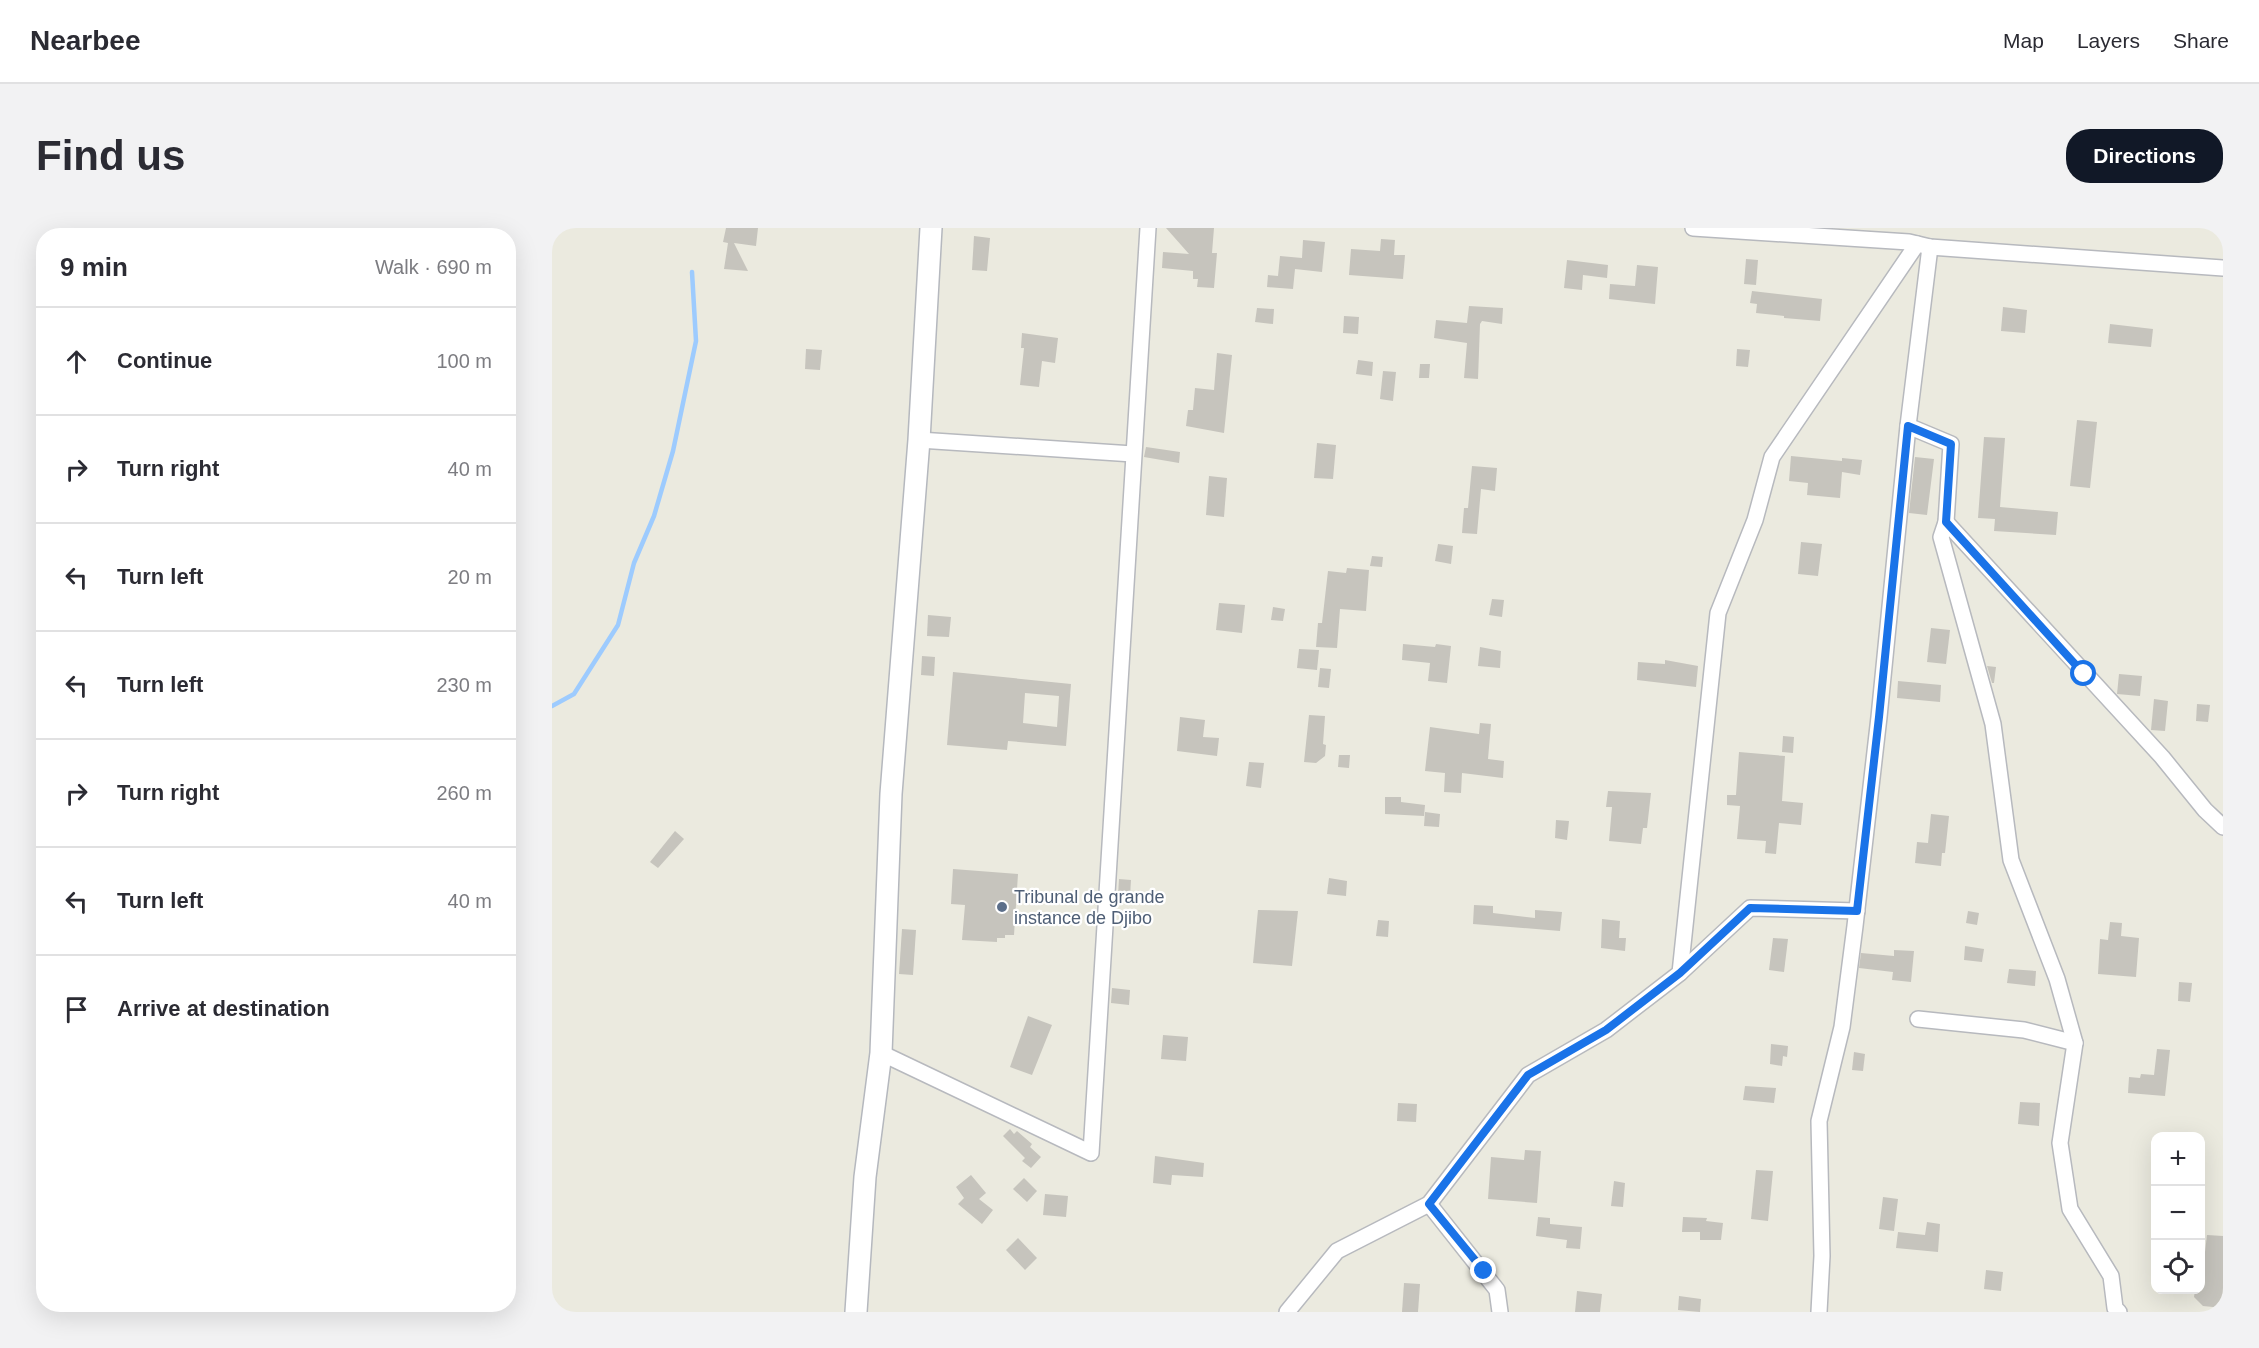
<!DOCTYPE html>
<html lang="en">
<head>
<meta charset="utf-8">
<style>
  :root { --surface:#fff; --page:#f2f2f3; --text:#2b2b33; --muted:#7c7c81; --line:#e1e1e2; --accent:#111827 }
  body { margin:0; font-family:Helvetica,sans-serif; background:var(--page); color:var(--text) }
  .controls { position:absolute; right:18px; bottom:18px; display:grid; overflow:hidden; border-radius:12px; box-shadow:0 6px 24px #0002 }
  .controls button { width:54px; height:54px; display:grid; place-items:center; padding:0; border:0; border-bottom:2px solid var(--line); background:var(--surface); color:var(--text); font:30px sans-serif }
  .stop { position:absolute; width:18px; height:18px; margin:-14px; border:4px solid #1a73e8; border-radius:50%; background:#fff }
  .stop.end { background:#1a73e8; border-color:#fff; box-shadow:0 2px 6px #0008 }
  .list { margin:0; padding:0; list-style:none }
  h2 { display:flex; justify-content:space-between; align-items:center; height:78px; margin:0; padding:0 24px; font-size:26px }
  h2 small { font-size:20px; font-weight:400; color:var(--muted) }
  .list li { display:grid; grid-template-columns:39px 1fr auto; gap:18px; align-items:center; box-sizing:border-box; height:108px; padding:0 24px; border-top:2px solid var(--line) }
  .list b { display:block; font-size:22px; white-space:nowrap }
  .list em { font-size:20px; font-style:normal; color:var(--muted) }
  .icon { flex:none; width:33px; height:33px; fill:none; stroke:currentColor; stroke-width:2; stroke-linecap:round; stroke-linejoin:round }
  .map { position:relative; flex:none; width:1671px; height:1084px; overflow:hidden; border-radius:24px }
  header { display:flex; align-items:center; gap:36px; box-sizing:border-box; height:84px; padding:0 30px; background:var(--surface); border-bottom:2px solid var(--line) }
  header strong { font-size:28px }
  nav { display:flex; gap:33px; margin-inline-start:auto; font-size:21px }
  .intro { display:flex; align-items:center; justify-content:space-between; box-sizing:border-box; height:144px; padding:0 36px }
  h1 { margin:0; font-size:42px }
  .button { padding:15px 27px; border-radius:24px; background:var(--accent); color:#fff; font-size:21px; font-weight:700 }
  main { display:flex; gap:36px; padding:0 36px }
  aside { flex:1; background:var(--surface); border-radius:24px; box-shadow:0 6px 24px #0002 }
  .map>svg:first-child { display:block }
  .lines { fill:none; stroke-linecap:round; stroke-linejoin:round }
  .stream { stroke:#9dcbfe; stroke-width:4.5 }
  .building { fill:#c6c4bd; fill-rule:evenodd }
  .minor-casing { stroke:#b7b9be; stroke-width:18 }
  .secondary-casing { stroke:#b5b8be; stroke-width:24 }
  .minor { stroke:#fff; stroke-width:15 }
  .secondary { stroke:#fff; stroke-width:21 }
  .route { stroke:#1a73e8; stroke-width:8 }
  .service-dot { fill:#5c6f8a; stroke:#fff; stroke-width:2 }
  .labels { text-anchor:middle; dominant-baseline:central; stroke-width:4.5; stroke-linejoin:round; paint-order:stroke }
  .service-label { font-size:18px; fill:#4e5e75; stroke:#fff; text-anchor:start }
</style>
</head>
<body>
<header>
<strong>Nearbee</strong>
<nav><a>Map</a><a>Layers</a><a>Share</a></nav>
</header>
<div class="intro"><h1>Find us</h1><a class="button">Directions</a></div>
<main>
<aside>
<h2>9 min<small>Walk · 690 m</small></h2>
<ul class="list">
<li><svg class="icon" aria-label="ahead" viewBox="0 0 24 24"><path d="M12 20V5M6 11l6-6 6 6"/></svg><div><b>Continue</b></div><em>100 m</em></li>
<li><svg class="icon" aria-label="right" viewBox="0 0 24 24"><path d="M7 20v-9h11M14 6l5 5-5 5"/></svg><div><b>Turn right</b></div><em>40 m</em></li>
<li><svg class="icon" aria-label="left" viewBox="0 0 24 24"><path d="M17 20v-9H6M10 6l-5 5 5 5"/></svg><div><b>Turn left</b></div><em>20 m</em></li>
<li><svg class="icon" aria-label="left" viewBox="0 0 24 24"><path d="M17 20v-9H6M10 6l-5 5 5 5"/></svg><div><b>Turn left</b></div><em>230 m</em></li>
<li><svg class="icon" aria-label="right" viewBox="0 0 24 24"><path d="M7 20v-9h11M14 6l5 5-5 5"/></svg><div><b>Turn right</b></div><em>260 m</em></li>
<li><svg class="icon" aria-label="left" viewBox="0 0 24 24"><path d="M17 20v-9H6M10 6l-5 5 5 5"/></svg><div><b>Turn left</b></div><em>40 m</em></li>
<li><svg class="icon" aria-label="arrive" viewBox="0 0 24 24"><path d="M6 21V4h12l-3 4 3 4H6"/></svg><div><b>Arrive at destination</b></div></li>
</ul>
</aside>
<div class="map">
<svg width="1671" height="1084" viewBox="0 0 1671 1084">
  <rect width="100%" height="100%" fill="#ebeadf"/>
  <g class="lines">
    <path class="stream" d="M0 478 22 466 66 397 82 335 102 288 121 223 144 113 140 44"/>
  </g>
  <g class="building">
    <path d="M174 0H206L204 18 182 15 196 43 172 41 176 15 171 14Z"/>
    <path d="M614 0H662L660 25H665L662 60 645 59 646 51H641V43L610 40 611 24 637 26Z"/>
    <path d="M422 8 438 10 435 43 420 42Z"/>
    <path d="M829 11 843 12 842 27H853L851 51 797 47 799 21 828 23Z"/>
    <path d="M751 12 773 14 770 44 743 41 741 61 715 59 716 47 726 48 728 28 750 30Z"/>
    <path d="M1194 31 1206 32 1204 57 1192 56Z"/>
    <path d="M1015 32 1056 37 1055 50 1031 47 1030 62 1012 60Z"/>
    <path d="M1085 37 1106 39 1103 76 1057 71 1058 56 1083 58Z"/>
    <path d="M1200 63 1270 71 1268 93 1232 90V88L1204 85 1205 76 1198 75Z"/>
    <path d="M917 78 951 80 950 96 930 93 928 96 926 151 912 150 915 115 882 110 884 92 915 95Z"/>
    <path d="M1451 79 1475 82 1473 105 1449 103Z"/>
    <path d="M705 80 722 81 721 96 703 94Z"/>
    <path d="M792 88 807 89 806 106 791 105Z"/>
    <path d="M1558 96 1601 101 1599 119 1556 115Z"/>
    <path d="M470 105 506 110 503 135 490 133 487 159 468 157 472 120H469Z"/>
    <path d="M254 121 270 122 268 142 253 141Z"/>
    <path d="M1185 121 1198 122 1196 139 1184 138Z"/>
    <path d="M665 125 680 127 672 205 634 198 636 182H641L643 160 662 162Z"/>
    <path d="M806 132 821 134 820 148 804 146Z"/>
    <path d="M868 136H878L877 150H867Z"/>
    <path d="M831 143 844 144 841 173 828 171Z"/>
    <path d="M1525 192 1545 194 1538 260 1518 258Z"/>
    <path d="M1432 209 1453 210 1448 279 1506 284 1504 307 1442 303 1443 291 1426 290Z"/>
    <path d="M765 215 784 217 781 251 762 250Z"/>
    <path d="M594 219 628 224 627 235 592 229Z"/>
    <path d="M1239 228 1290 233V230L1310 232 1308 247 1290 244 1288 270 1255 267 1256 255 1237 253Z"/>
    <path d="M1363 229 1382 231 1375 287 1357 285Z"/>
    <path d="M920 238 945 240 943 263 929 261 925 306 910 305 912 280H916Z"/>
    <path d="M657 248 675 250 672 289 654 287Z"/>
    <path d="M1249 314 1270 316 1266 348 1246 346Z"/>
    <path d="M886 316 901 318 899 336 883 333Z"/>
    <path d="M820 328 831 329 830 339 818 338Z"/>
    <path d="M795 340 817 342 814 383 788 381 785 420 764 419 766 395H770L776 343 794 345Z"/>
    <path d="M940 371 952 372 950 389 937 387Z"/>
    <path d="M667 375 693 377 690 405 664 402Z"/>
    <path d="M721 379 733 381 731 393 719 392Z"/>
    <path d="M376 387 399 389 397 409 375 408Z"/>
    <path d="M1379 400 1398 402 1394 436 1375 434Z"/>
    <path d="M851 416 883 419 884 416 899 418 895 455 876 453 878 435 850 432Z"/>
    <path d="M928 419 949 423 948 440 926 438Z"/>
    <path d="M747 421 767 422 765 442 745 440Z"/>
    <path d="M370 428 383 429 382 448 369 447Z"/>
    <path d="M1113 432 1146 438 1144 459 1085 452 1086 434 1113 436Z"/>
    <path d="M1435 438 1444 439 1442 455H1440Z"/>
    <path d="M768 440 779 441 777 460 766 459Z"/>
    <path d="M401 444 519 456 514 518 456 513 455 522 395 517ZM473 465 507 468 505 499 471 495Z"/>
    <path d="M1567 446 1590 448 1588 468 1565 466Z"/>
    <path d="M1346 453 1389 457 1388 474 1345 470Z"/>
    <path d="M1602 471 1616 473 1613 503 1599 502Z"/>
    <path d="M1645 476 1658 477 1656 494 1644 493Z"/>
    <path d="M757 487 773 488 771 516 774 517 773 528 764 535 752 534Z"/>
    <path d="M628 489 653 492 651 509 667 510 665 528 625 523Z"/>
    <path d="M928 495 939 496 936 531 952 533 951 550 910 545 909 565 892 564 893 545 873 543 878 499 927 506Z"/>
    <path d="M1231 508 1242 509 1241 525 1230 524Z"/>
    <path d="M1187 524 1233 528 1230 573 1251 575 1249 597 1227 595 1224 626 1213 625 1214 613 1185 611 1188 578 1175 577V567H1184Z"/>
    <path d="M787 527H798L797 540 786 539Z"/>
    <path d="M697 534 712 535 709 560 694 558Z"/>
    <path d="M1056 563 1099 565 1095 600H1091L1089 616 1057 613 1060 579H1054Z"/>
    <path d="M833 569H849V574L873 577 872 588 833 586Z"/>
    <path d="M873 584 888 586 887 599 872 598Z"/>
    <path d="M1379 586 1397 588 1393 625H1390L1389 638 1363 635 1365 614 1376 615Z"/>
    <path d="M1004 592 1017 593 1015 612 1003 610Z"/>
    <path d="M123 603 132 611 106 640 98 634Z"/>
    <path d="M401 641 466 646 462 707H453V710H445V714L410 712 413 677 399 676Z"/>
    <path d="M777 650 795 653 794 668 775 666Z"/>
    <path d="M567 651 579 652 578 669 566 668Z"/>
    <path d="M922 677 941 678V685L983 690V682L1010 684 1008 703 921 696Z"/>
    <path d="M706 682 746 683 740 738 701 735Z"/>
    <path d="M1416 683 1427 685 1425 697 1414 695Z"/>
    <path d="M1050 691 1068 693 1067 710H1074L1073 723 1049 720Z"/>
    <path d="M826 692 837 693 836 709 824 708Z"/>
    <path d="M1558 694 1570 695 1569 708 1587 710 1584 749 1546 746 1548 711 1556 712Z"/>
    <path d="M350 701 364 702 361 747 347 746Z"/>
    <path d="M1221 710 1236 711 1232 744 1217 742Z"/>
    <path d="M1413 718 1432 721 1430 734 1412 732Z"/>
    <path d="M1342 722 1362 723 1359 754 1340 752 1341 744 1307 740 1309 725 1342 728Z"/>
    <path d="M1457 741 1484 743 1483 758 1455 755Z"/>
    <path d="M1627 754 1640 755 1638 774 1626 773Z"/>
    <path d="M560 760 578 762 577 777 559 775Z"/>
    <path d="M476 788 500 797 480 847 458 839Z"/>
    <path d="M611 807 636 809 634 833 609 831Z"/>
    <path d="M1219 816 1236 818 1235 829 1231 828 1230 838 1218 836Z"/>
    <path d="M1605 821 1618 822 1613 868 1576 865 1577 849 1588 850 1589 846 1602 847Z"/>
    <path d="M1302 824 1313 826 1311 843 1300 842Z"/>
    <path d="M1193 858 1224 860 1222 875 1191 872Z"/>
    <path d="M1468 874 1488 875 1487 898 1466 896Z"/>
    <path d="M846 875 865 876 864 894 845 893Z"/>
    <path d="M458 901 462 906 465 903 480 916 478 919 489 929 479 940 470 933 473 930 451 908Z"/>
    <path d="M973 922 989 923 985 975 936 971 939 929 972 932Z"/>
    <path d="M603 928 652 935 651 949 620 947 619 957 601 955Z"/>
    <path d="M1204 942 1221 943 1216 993 1199 991Z"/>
    <path d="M419 947 434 965 427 971 441 982 430 996 406 976 412 970 404 959Z"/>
    <path d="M472 950 485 963 475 974 461 961Z"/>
    <path d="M1062 953 1073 955 1071 979 1059 978Z"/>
    <path d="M493 966 516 968 514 989 491 987Z"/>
    <path d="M1331 969 1346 971 1342 1003 1327 1001Z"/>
    <path d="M986 989 998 990V996L1030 999 1028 1021 1014 1020 1015 1012 984 1008Z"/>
    <path d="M1131 989 1155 990 1154 993 1171 995 1169 1012H1148V1004H1130Z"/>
    <path d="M1375 994 1388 996 1386 1024 1344 1020 1346 1004 1373 1007Z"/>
    <path d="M1655 1007 1671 1008V1080L1651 1078 1642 1069 1643 1062H1648V1024H1653Z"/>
    <path d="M466 1010 485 1030 473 1042 454 1022Z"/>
    <path d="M1434 1042 1451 1044 1449 1063 1432 1061Z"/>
    <path d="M852 1055 868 1056 866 1084H850Z"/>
    <path d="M1025 1063 1050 1066 1048 1084H1023Z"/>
    <path d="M1127 1068 1149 1071 1148 1084 1126 1082Z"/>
  </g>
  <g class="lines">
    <defs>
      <g id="minor">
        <path d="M1141 0 1357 14 1378 19 1671 40"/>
        <path d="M1356 198 1399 216 1394 294 1389 309 1441 496 1459 632 1505 751 1523 815 1508 915 1518 981 1559 1048 1563 1080 1567 1084"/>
        <path d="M367 212 581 226"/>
        <path d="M1394 294 1610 529 1653 582 1671 599"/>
        <path d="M1128 745 1198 680 1305 683"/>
        <path d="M1366 791 1472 802 1523 815"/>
        <path d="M329 825 539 925 596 0"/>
        <path d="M877 976 945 1062 948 1084"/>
        <path d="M735 1084 785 1023 877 976 976 847 1054 802 1128 745 1166 385 1203 292 1220 229 1365 16"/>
        <path d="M1267 1084 1270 1028 1267 893 1290 799 1303 698 1327 489 1356 198 1378 19"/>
      </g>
      <path id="secondary" d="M304 1084 313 949 329 825 339 566 367 212 379 0"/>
    </defs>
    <use href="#minor" class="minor-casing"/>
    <use href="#secondary" class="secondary-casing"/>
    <use href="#minor" class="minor"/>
    <use href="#secondary" class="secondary"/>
  </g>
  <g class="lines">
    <path class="route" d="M932 1043 877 976 976 847 1054 802 1128 745 1198 680 1305 683 1327 489 1356 198 1399 216 1394 294 1532 446"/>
  </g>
  <circle class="service-dot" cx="450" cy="679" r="6"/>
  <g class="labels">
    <g class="service-label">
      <text x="462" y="669">Tribunal de grande<tspan x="462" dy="21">instance de Djibo</tspan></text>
    </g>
  </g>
</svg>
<div class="controls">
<button>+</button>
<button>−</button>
<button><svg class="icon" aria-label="locate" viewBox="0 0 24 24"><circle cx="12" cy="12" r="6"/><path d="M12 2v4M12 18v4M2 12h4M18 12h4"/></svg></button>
</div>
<div class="stop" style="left:1532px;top:446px"></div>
<div class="stop end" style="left:932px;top:1043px"></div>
</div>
</main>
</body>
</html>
